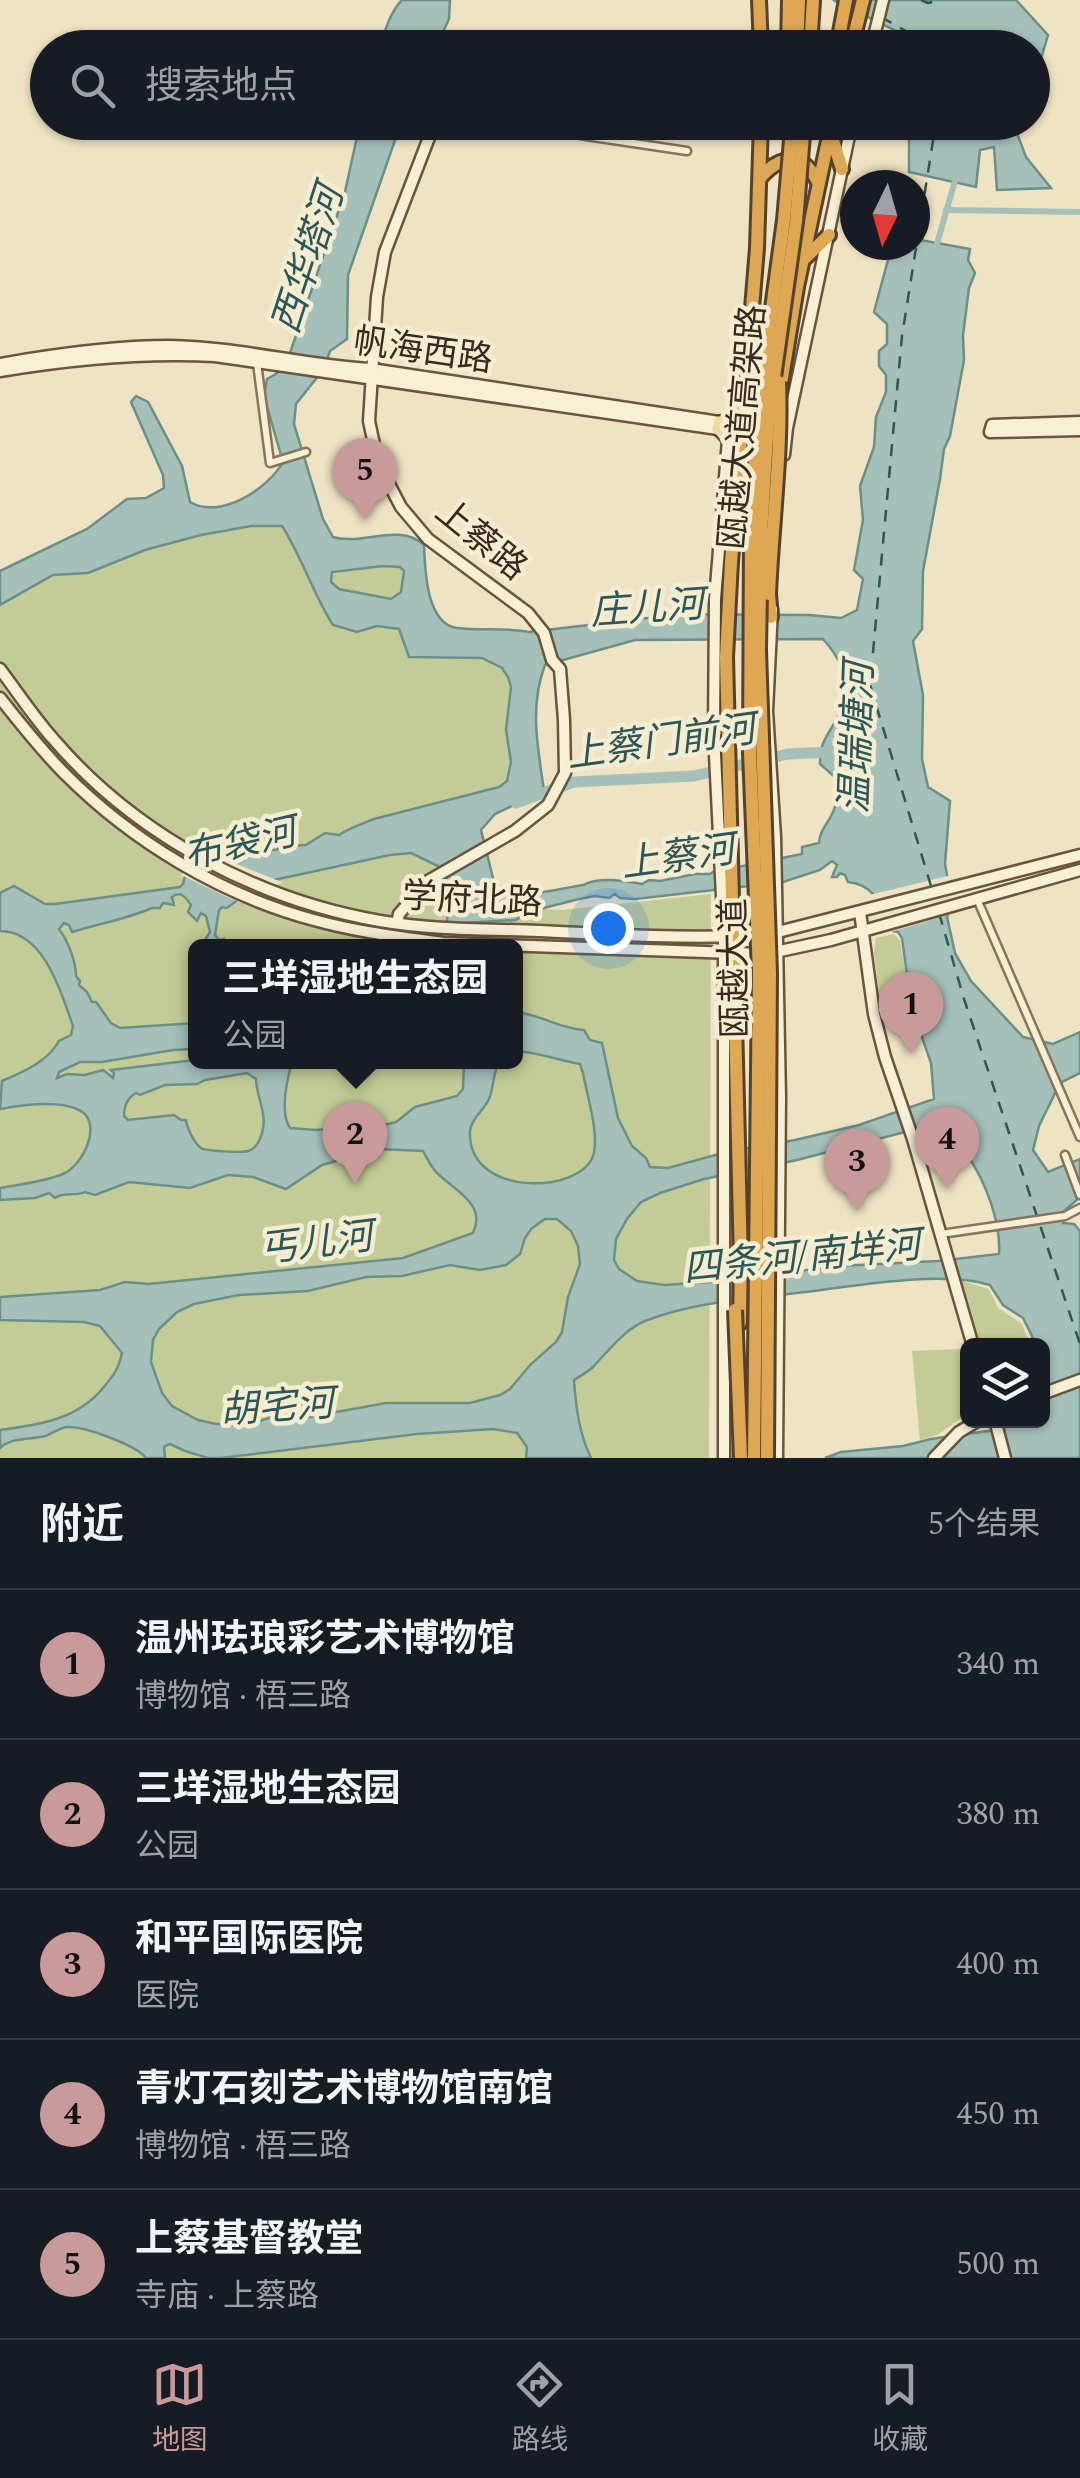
<!DOCTYPE html>
<html lang="zh">
<head>
<meta charset="utf-8">
<style>
  :root { --surface:#171b24; --page:#20242c; --text:#f1f3f6; --muted:#9ea1a6; --line:#363941; --accent:#c89a9a }
  body { margin:0; font-family:Spectral,"Noto Sans SC",serif; background:var(--page); color:var(--text) }
  .controls { position:absolute; right:30px; bottom:30px; display:grid; overflow:hidden; border-radius:15px; box-shadow:0 2px 8px #0004 }
  .controls button { width:90px; height:90px; display:grid; place-items:center; padding:0; border:0; border-bottom:2px solid var(--line); background:var(--surface); color:var(--text); font:50px sans-serif }
  .compass { position:absolute; left:840px; top:170px; width:90px; height:90px; border-radius:50%; background:var(--surface); box-shadow:0 2px 8px #0004; rotate:185deg }
  .you { position:absolute; left:608px; top:928px; width:35px; height:35px; margin:-25px; border:8px solid #fff; border-radius:50%; background:#1a73e8; box-shadow:0 0 0 15px #1a73e833 }
  .badge { display:grid; place-items:center; width:65px; height:65px; border-radius:50%; background:var(--accent); color:#111; font-size:32px; font-weight:700 }
  .pin { position:absolute; translate:-50% -82px; filter:drop-shadow(0 2px 5px #0008) }
  .pin::after { content:''; position:absolute; top:52px; width:35px; height:30px; background:inherit; clip-path:polygon(0 0,100% 0,50% 100%) }
  .popup { position:absolute; left:188px; top:939px; width:335px; height:130px; box-sizing:border-box; display:grid; place-content:center; border-radius:15px; background:var(--surface); filter:drop-shadow(0 2px 8px #0005); font-size:32px; white-space:nowrap; color:var(--muted) }
  .popup b { font-size:38px; color:var(--text) }
  .popup::after { content:''; position:absolute; left:50%; top:100%; margin-left:-20px; border:20px solid transparent; border-top-color:var(--surface) }
  .list { margin:0; padding:0; list-style:none }
  h2 { display:flex; justify-content:space-between; align-items:center; height:130px; margin:0; padding:0 40px; font-size:42px }
  h2 small { font-size:32px; font-weight:400; color:var(--muted) }
  .list li { display:grid; grid-template-columns:65px 1fr auto; gap:30px; align-items:center; box-sizing:border-box; height:150px; padding:0 40px; border-top:2px solid var(--line) }
  .list b { display:block; font-size:38px; white-space:nowrap }
  .list p { margin:0; font-size:32px; white-space:nowrap; color:var(--muted) }
  .list em { font-size:32px; font-style:normal; color:var(--muted) }
  .icon { flex:none; width:55px; height:55px; fill:none; stroke:currentColor; stroke-width:2; stroke-linecap:round; stroke-linejoin:round }
  .map { position:relative; flex:none; width:1080px; height:1458px; overflow:hidden }
  .search { position:absolute; background:var(--surface); box-shadow:0 2px 8px #0004; left:30px; right:30px; top:30px; height:110px; display:flex; align-items:center; gap:25px; box-sizing:border-box; padding:0 35px; border-radius:55px; color:var(--muted); font-size:38px }
  .sheet { height:880px; background:var(--surface) }
  nav { display:flex; justify-content:space-around; align-items:center; box-sizing:border-box; height:140px; border-top:2px solid var(--line); background:var(--surface); font-size:28px; color:var(--muted) }
  nav a { display:grid; justify-items:center; gap:5px }
  nav .on { color:var(--accent) }
  .map>svg:first-child { display:block }
  .green { fill:#c3cc96; fill-rule:evenodd }
  .water { fill:#a4c0b9; stroke:#6b8e87; stroke-width:2.5; fill-rule:evenodd }
  .pier { fill:#eee3c2 }
  .lines { fill:none; stroke-linecap:round; stroke-linejoin:round }
  .canal { stroke:#a4c0b9; stroke-width:6 }
  .river { stroke:#a4c0b9; stroke-width:11 }
  .ferry { stroke:#2d5756; stroke-width:2.5; stroke-dasharray:12 10; stroke-linecap:butt }
  .street-casing { stroke:#877459; stroke-width:11 }
  .secondary-casing { stroke:#69553d; stroke-width:15 }
  .primary-casing { stroke:#55422e; stroke-width:16 }
  .highway-casing { stroke:#55422e; stroke-width:18 }
  .street { stroke:#f8f0d5; stroke-width:6 }
  .secondary { stroke:#f8f0d5; stroke-width:10 }
  .primary { stroke:#f1da9a; stroke-width:11 }
  .highway { stroke:#dda753; stroke-width:12 }
  .highway-bridge-casing { stroke:#55422e; stroke-width:18; stroke-linecap:butt }
  .highway-bridge { stroke:#dda753; stroke-width:12 }
  .labels { text-anchor:middle; dominant-baseline:central; stroke-width:9; stroke-linejoin:round; paint-order:stroke }
  .street-label { font-size:35px; fill:#372b1d; stroke:#f5edd2 }
  .water-label { font-size:38px; font-style:italic; fill:#2d5756; stroke:#f5edd2 }
</style>
</head>
<body>
<div class="map">
<svg width="1080" height="1458" viewBox="0 0 1080 1458">
  <rect width="100%" height="100%" fill="#eee3c2"/>
  <g class="green">
    <path d="M276 499 321 548 405 555 437 637 518 639 533 784 471 810 477 905 563 910 711 894 709 1458H0V580ZM195 946H515V1062H195Z"/>
    <path d="M894 934 900 941 913 1014 883 1022 874 953 876 938Z"/>
    <path d="M958 1280 989 1289 998 1308 1022 1324 1030 1345H978Z"/>
    <path d="M960 1349 967 1366V1414L937 1435 920 1440 912 1351Z"/>
  </g>
  <g class="water">
    <path d="M402 0H450L449 19 436 47H380C385 31 390 12 402 0Z"/>
    <path d="M833 0H1016L1048 35 1040 62 1033 73 1032 48 903 47 898 32Z"/>
    <path d="M360 123H401L348 275 347 339 330 351 323 370 296 404 294 424 323 519 333 537C362 546 398 522 424 545 425 569 426 624 457 628 481 631 505 627 529 632L682 614 809 615 841 618 857 610 863 579 854 570 863 520 860 486 874 447 876 417 886 392V375L879 366V351L887 344V324L874 312 892 245H915V239L970 249 968 260 975 273 969 288 963 335 964 360 950 436 944 449 940 479 923 571 922 629 913 641 923 695 922 759 928 787 950 801 945 864 952 903 947 917 955 953 971 981 1023 1037 1053 1044 1080 1032V1073L1060 1083 1039 1126 1033 1150 1048 1172 1080 1159V1197L1063 1212V1223L1074 1224 1080 1231V1458H825L841 1452 903 1446 931 1439 1002 1429 1018 1421 1042 1420V1346L1034 1345 1032 1336 1023 1318 1003 1305 990 1285C942 1270 855 1286 805 1292 750 1299 697 1301 645 1321 625 1329 607 1352 593 1367 588 1372 580 1376 574 1380 576 1408 579 1433 591 1458H526L527 1447 517 1433 493 1429 417 1434 221 1458H208L185 1451 170 1444 164 1447 165 1458H146C136 1445 84 1426 67 1427 59 1428 51 1434 45 1436 30 1440 11 1437 0 1448V1430C38 1425 77 1420 103 1388 114 1375 118 1370 122 1353L100 1326 84 1322 0 1320V1297L100 1290 125 1282 149 1284 403 1258 473 1233C487 1204 454 1190 437 1173 431 1167 427 1158 423 1151L379 1149 322 1165 286 1189 253 1177 228 1175 190 1188 129 1182 95 1195 85 1192C76 1197 64 1191 55 1198L49 1193 35 1198 0 1200V1188C20 1184 44 1182 63 1174 83 1166 104 1122 79 1110 59 1100 22 1105 0 1109L2 1081C25 1071 47 1062 59 1041L71 1035 73 1026C61 992 44 931 0 931V893L14 886 45 904H55L180 887 183 884 184 879 204 849 237 838 250 849 276 850 281 847 306 845 325 833 339 835C349 828 362 824 374 819L499 787 507 781 511 762 506 730 511 687 508 677 502 668 482 658 409 657 399 629 377 626 357 632 333 625C313 594 302 557 282 526H251L201 535 145 550 88 573 53 575 0 605V571L87 529 127 499 146 498 164 488 163 475 131 402 136 396 148 402 182 466 190 502C220 520 268 489 283 462L264 396 267 379 276 374 289 356 345 192ZM383 566 400 567 404 571 401 592 391 599 339 589 331 582 332 572ZM823 639C845 663 853 691 836 720 826 738 820 742 820 764L836 778C837 789 838 802 833 812 828 824 820 829 819 843L802 847V854L713 872 710 874H695L660 881 649 880 642 884C624 881 600 876 583 885 555 889 517 903 494 882L481 830 495 814 544 791C538 748 529 707 545 665L635 640ZM411 853 442 868 451 888 448 895 447 924 515 920 536 910 579 899 595 896 609 898 615 894 620 898 635 899 783 882 820 870 832 861 837 865 832 877H837L840 873 845 875 848 882C877 885 880 906 888 930L898 932 902 938 909 989 916 1020 931 1063 934 1099 859 1125 795 1140 730 1151 668 1168 650 1167 646 1158 632 1146 618 1118 602 1043 590 1040 584 1030C560 1029 540 1014 515 1012V1051C538 1052 557 1060 580 1064L583 1073C587 1095 600 1136 593 1156 580 1194 467 1198 470 1131 471 1119 484 1110 489 1099 494 1086 493 1073 499 1062H464L463 1089 457 1096 415 1107 396 1122 380 1126 315 1130 290 1128C279 1112 287 1080 292 1062L195 1060 111 1070 114 1073 113 1078 103 1070 85 1075 67 1074 57 1078 59 1072 80 1062H102L173 1050 195 1049V1023L120 1028 111 1023 96 1002H92L87 992 79 985 80 981 76 976C76 962 68 941 59 929L64 923 69 925 72 932C98 924 127 919 152 908H160L163 903 174 905 172 897C181 890 186 898 191 905L188 912 197 921 201 913 206 916 210 932 206 938 208 946H224V939L219 940 215 935 219 910 222 907 227 908 260 883 390 855ZM247 1073 256 1079C256 1096 268 1114 262 1133 260 1140 256 1149 248 1151 243 1153 205 1151 201 1148 194 1143 187 1128 186 1120H181L174 1115 128 1120 124 1116C124 1106 127 1098 136 1093L140 1095 165 1085 197 1084 205 1080ZM928 1126H943C950 1138 961 1145 968 1156 986 1183 1001 1222 999 1254L938 1261 839 1266 712 1282 664 1285 637 1281 619 1269 614 1260 616 1239 627 1219 641 1202 660 1193 704 1179 797 1160ZM545 1219H557L571 1231 578 1246 580 1264 568 1297 562 1332 556 1342 530 1365 510 1389 500 1395 470 1403H386L309 1417 279 1415 250 1424H216L198 1420 172 1406 162 1393 151 1362 153 1340 159 1329 177 1312 194 1304 239 1295 308 1291 366 1277 402 1276 450 1265 480 1270 506 1265 520 1254 525 1238 531 1229Z"/>
    <path d="M909 123H1013L1026 157 1051 188 997 190 994 147 980 150 976 187 909 172Z"/>
  </g>
  <g class="pier">
    <path d="M200 845 232 862 284 883 262 888 241 903 225 896 181 875Z"/>
    <path d="M952 875 957 903 955 913 884 934 879 927 869 895Z"/>
  </g>
  <g class="lines">
    <g class="canal">
      <path d="M946 210 1080 212"/>
      <path d="M935 251 956 177"/>
    </g>
    <path class="river" d="M516 803 574 782 694 776 788 754 832 752"/>
    <g class="ferry">
      <path d="M921 0 928 3 940 0"/>
      <path d="M881 17 918 38 922 48"/>
      <path d="M931 886 870 685 902 336 936 122"/>
      <path d="M939 913 964 999 1080 1344"/>
    </g>
    <defs>
      <g id="street">
        <path d="M519 122 586 136 687 151"/>
        <path d="M257 363 270 463 306 452"/>
        <path d="M977 899 1080 1137"/>
        <path d="M1065 1155 1080 1195"/>
        <path d="M941 1234 1065 1216 1080 1208"/>
      </g>
      <g id="secondary">
        <path d="M460 48V46"/>
        <path d="M871 48 883 0"/>
        <path d="M0 364C56 354 113 346 170 346 237 347 304 365 371 369L719 422"/>
        <path d="M0 371C72 359 142 352 215 356L718 429 728 440 715 599 714 734 724 937V1458"/>
        <path d="M1080 422 992 425 990 432 1080 430"/>
        <path d="M784 455 787 428 852 122"/>
        <path d="M772 609 767 711 775 837 780 1098 777 1458"/>
        <path d="M0 669C18 693 35 719 55 741 137 836 258 900 380 921 432 930 486 929 539 931 615 935 690 939 766 935L1080 855"/>
        <path d="M0 698C21 724 41 750 65 774 133 842 221 895 314 920 357 932 400 937 443 943L766 954 831 940 1080 870"/>
        <path d="M860 912 874 1014 885 1057 913 1139 973 1346"/>
        <path d="M397 923 399 914 428 881 515 831 548 805 565 773 564 720 560 669 552 660 544 633 528 613 428 539 401 507 378 463 369 421 377 297 385 252 435 122"/>
        <path d="M1042 1394 1080 1380"/>
        <path d="M995 1420 1005 1458"/>
        <path d="M934 1458 959 1432 979 1420"/>
      </g>
      <g id="primary">
        <path d="M719 422 729 421 738 406 741 396"/>
        <path d="M718 429 729 434 741 445"/>
      </g>
      <g id="highway">
        <path d="M759 0 761 48"/>
        <path d="M788 48 789 0"/>
        <path d="M797 48 799 0"/>
        <path d="M810 48 813 0"/>
        <path d="M837 48 846 0"/>
        <path d="M851 48 863 0"/>
        <path d="M831 134 842 169"/>
        <path d="M760 178C780 155 803 152 818 182"/>
        <path d="M804 259 829 235"/>
        <path d="M780 390 797 287 832 122"/>
        <path d="M769 594 771 617"/>
        <path d="M740 1323 741 1263 726 657 731 562 757 248 761 122"/>
      </g>
    </defs>
    <use href="#street" class="street-casing"/>
    <use href="#secondary" class="secondary-casing"/>
    <use href="#primary" class="primary-casing"/>
    <use href="#highway" class="highway-casing"/>
    <use href="#street" class="street"/>
    <use href="#secondary" class="secondary"/>
    <use href="#primary" class="primary"/>
    <use href="#highway" class="highway"/>
    <defs>
      <g id="highway-bridge">
        <path d="M769 594C772 523 782 452 779 382"/>
        <path d="M735 1310 741 1458"/>
        <path d="M754 1458 759 972 750 753 751 534 757 419 784 220 792 129"/>
        <path d="M767 1458 770 973 759 650 761 534 768 420 796 222 804 122"/>
      </g>
    </defs>
    <use href="#highway-bridge" class="highway-bridge-casing"/>
    <use href="#highway-bridge" class="highway-bridge"/>
  </g>
  <g class="labels">
    <g class="street-label">
      <text transform="translate(423 351) rotate(8)">帆海西路</text>
      <text transform="translate(743 427) rotate(-85)">瓯越大道高架路</text>
      <text transform="translate(481 540) rotate(39)">上蔡路</text>
      <text transform="translate(472 900) rotate(3)">学府北路</text>
      <text transform="translate(735 968) rotate(-91)">瓯越大道</text>
    </g>
    <g class="water-label">
      <text transform="translate(309 260) rotate(-72)">西华塔河</text>
      <text transform="translate(647 609) rotate(-4)">庄儿河</text>
      <text transform="translate(858 738) rotate(-88)">温瑞塘河</text>
      <text transform="translate(661 743) rotate(-8)">上蔡门前河</text>
      <text transform="translate(240 845) rotate(-13)">布袋河</text>
      <text transform="translate(678 858) rotate(-8)">上蔡河</text>
      <text transform="translate(316 1244) rotate(-7)">丐儿河</text>
      <text transform="translate(802 1258) rotate(-6)">四条河/南垟河</text>
      <text transform="translate(277 1408) rotate(-4)">胡宅河</text>
    </g>
  </g>
</svg>
<div class="controls">
<button><svg class="icon" aria-label="layers" viewBox="0 0 24 24"><path d="M12 4l9 5-9 5-9-5zM3 14l9 5 9-5"/></svg></button>
</div>
<svg class="compass" viewBox="-18 -18 36 36"><path d="M0-13l5 13h-10z" fill="#e53935"/><path d="M0 13l5-13h-10z" fill="#9ea1a6"/></svg>
<div class="you"></div>
<div class="pin badge" style="left:911px;top:1054px">1</div>
<div class="pin badge" style="left:355px;top:1184px">2</div>
<div class="popup"><b>三垟湿地生态园</b>公园</div>
<div class="pin badge" style="left:857px;top:1211px">3</div>
<div class="pin badge" style="left:947px;top:1189px">4</div>
<div class="pin badge" style="left:365px;top:520px">5</div>
<div class="search"><svg class="icon" aria-label="search" viewBox="0 0 24 24"><circle cx="10" cy="10" r="6"/><path d="M15 15l6 6"/></svg>搜索地点</div>
</div>
<section class="sheet">
<h2>附近<small>5个结果</small></h2>
<ul class="list">
<li><span class="badge">1</span><div><b>温州珐琅彩艺术博物馆</b><p>博物馆 · 梧三路</p></div><em>340 m</em></li>
<li><span class="badge">2</span><div><b>三垟湿地生态园</b><p>公园</p></div><em>380 m</em></li>
<li><span class="badge">3</span><div><b>和平国际医院</b><p>医院</p></div><em>400 m</em></li>
<li><span class="badge">4</span><div><b>青灯石刻艺术博物馆南馆</b><p>博物馆 · 梧三路</p></div><em>450 m</em></li>
<li><span class="badge">5</span><div><b>上蔡基督教堂</b><p>寺庙 · 上蔡路</p></div><em>500 m</em></li>
</ul>
</section>
<nav>
<a class="on"><svg class="icon" aria-label="map" viewBox="0 0 24 24"><path d="M3 6l6-2 6 2 6-2v14l-6 2-6-2-6 2zM9 4v14M15 6v14"/></svg>地图</a>
<a><svg class="icon" aria-label="directions" viewBox="0 0 24 24"><path d="M12 3l9 9-9 9-9-9zM9 14v-3h6M13 9l2 2-2 2"/></svg>路线</a>
<a><svg class="icon" aria-label="saved" viewBox="0 0 24 24"><path d="M7 4h10v16l-5-4-5 4z"/></svg>收藏</a>
</nav>
</body>
</html>
